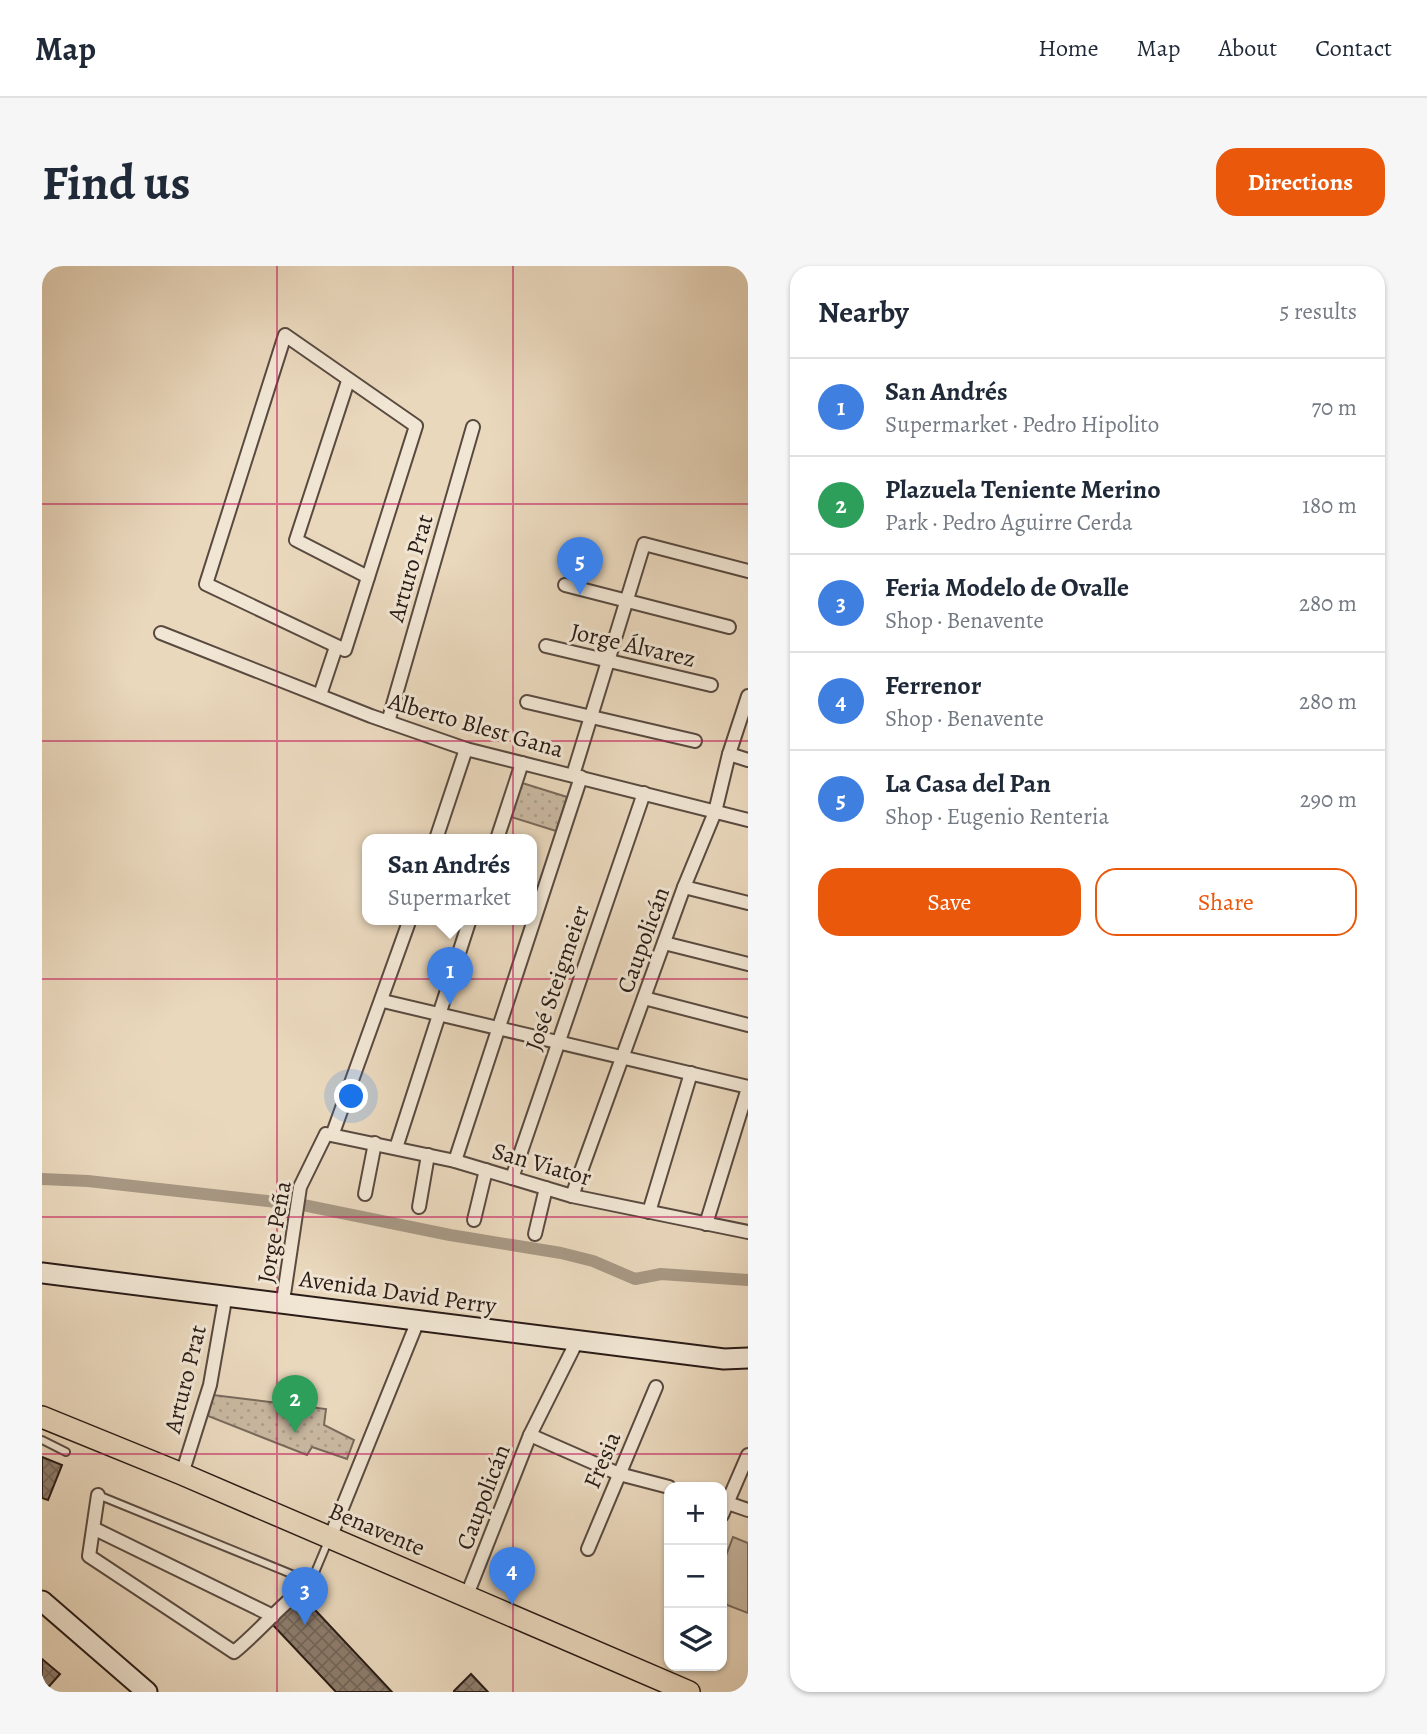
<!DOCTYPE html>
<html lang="en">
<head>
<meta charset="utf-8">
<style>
  :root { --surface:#fff; --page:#f6f6f7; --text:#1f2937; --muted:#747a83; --line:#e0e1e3; --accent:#ea580c }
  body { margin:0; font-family:Alegreya,serif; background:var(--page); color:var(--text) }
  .controls { position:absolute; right:21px; bottom:21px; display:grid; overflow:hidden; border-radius:14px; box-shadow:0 2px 5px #0004 }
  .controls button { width:63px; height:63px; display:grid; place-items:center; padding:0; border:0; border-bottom:2px solid var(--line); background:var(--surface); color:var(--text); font:35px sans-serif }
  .you { position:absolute; left:310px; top:831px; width:24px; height:24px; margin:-18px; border:5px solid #fff; border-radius:50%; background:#1a73e8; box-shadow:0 0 0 10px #1a73e833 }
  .badge { display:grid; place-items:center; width:46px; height:46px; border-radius:50%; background:var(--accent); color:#fff; font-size:23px; font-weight:700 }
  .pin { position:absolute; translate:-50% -58px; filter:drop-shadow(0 2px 4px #0008) }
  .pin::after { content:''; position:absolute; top:37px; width:24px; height:21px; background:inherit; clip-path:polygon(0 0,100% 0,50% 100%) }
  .popup { position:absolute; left:320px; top:568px; width:175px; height:91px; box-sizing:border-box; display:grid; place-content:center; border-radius:14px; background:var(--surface); filter:drop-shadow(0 2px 5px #0005); font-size:23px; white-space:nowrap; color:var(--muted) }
  .popup b { font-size:26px; color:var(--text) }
  .popup::after { content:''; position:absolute; left:50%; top:100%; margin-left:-14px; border:14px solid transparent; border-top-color:var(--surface) }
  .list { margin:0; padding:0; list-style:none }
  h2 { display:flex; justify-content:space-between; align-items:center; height:91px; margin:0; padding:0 28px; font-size:30px }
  h2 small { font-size:23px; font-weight:400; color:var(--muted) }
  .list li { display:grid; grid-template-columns:46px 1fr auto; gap:21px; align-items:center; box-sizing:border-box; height:98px; padding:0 28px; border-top:2px solid var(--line) }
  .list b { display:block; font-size:26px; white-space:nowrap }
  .list p { margin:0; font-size:23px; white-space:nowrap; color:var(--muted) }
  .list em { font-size:23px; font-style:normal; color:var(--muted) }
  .actions { display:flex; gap:14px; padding:21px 28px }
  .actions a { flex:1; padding:16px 0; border:2px solid var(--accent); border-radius:21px; text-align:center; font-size:24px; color:var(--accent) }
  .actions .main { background:var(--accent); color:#fff }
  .icon { flex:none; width:38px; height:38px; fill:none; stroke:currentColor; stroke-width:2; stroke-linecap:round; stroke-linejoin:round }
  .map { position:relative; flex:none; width:706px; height:1426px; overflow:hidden; border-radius:21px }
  header { display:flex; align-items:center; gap:42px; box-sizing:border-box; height:98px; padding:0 35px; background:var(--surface); border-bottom:2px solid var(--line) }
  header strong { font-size:33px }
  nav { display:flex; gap:38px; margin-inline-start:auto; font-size:24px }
  .intro { display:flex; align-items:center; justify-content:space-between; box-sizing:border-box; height:168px; padding:0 42px }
  h1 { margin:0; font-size:49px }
  .button { padding:18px 32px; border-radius:21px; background:var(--accent); color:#fff; font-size:24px; font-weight:700 }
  main { display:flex; gap:42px; padding:0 42px }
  aside { flex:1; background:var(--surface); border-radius:21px; box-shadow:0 2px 5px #0004 }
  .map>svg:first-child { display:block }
  .grass { fill:url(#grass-dots); stroke:#796a5c; stroke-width:2 }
  .garden { fill:#c9b8a1; stroke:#796a5c; stroke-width:2 }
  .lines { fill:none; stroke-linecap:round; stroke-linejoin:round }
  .canal { stroke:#a89884; stroke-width:12 }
  .building { fill:url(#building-cross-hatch); stroke:#291b16; stroke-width:2 }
  .service-casing { stroke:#594a40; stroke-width:10 }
  .minor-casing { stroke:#594a40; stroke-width:16 }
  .secondary-casing { stroke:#291b16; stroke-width:23 }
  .primary-casing { stroke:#291b16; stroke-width:24 }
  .service { stroke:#f1e6d4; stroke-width:6 }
  .minor { stroke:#f1e6d4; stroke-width:12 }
  .secondary { stroke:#f1e6d4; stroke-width:19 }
  .primary { stroke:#ead8bd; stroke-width:21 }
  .grid { fill:none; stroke:#c2185b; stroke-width:2; stroke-opacity:0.55 }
  .labels { text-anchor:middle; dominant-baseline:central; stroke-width:6; stroke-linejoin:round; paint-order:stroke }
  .street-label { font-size:24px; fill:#291b16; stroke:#f1e6d4 }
</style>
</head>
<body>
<header>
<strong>Map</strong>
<nav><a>Home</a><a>Map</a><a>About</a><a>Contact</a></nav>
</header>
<div class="intro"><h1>Find us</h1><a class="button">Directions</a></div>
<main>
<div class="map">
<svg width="706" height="1426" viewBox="0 0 706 1426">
  <defs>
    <pattern id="grass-dots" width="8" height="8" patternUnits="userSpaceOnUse" patternTransform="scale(1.75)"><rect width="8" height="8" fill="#c9b8a1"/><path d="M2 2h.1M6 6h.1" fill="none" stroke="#ad9e8a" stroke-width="1.8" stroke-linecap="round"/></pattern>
    <pattern id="building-cross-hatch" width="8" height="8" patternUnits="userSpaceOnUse" patternTransform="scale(1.75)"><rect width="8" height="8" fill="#8d7d6d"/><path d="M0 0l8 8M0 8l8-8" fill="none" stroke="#736659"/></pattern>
  </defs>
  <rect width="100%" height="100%" fill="#ead8bd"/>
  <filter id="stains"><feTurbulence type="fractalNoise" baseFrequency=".00286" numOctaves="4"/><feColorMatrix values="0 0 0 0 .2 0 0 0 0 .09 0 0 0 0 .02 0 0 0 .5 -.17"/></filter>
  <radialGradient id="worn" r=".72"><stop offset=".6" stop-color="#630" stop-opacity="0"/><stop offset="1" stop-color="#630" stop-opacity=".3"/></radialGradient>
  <g class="grass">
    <path d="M477 516 525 531 514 565 466 550Z"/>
    <path d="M171 1129 284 1143 282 1159 312 1174 305 1193 270 1181 265 1189 166 1150Z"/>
  </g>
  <path class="garden" d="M691 1271 706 1277V1347L680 1337V1300Z"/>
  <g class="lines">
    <g class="canal">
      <path d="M0 913 46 915 243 937"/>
      <path d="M261 939 408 969 519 987 551 995 593 1013 619 1008 706 1014"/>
    </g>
  </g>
  <g class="building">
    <path d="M0 1191 20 1199 6 1234 0 1232Z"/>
    <path d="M260 1330 350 1426H294L230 1358Z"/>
    <path d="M0 1393 18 1408 2 1426H0Z"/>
    <path d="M429 1408 446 1426H412V1425Z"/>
  </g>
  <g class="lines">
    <defs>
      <g id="service">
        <path d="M0 1174 24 1186"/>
        <path d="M56 1229 269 1316 287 1273"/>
      </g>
      <g id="minor">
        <path d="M243 69 374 160 303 384 164 318Z"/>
        <path d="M306 115 254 274 326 311"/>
        <path d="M523 319 687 361"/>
        <path d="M119 367 329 450 424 483 706 554"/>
        <path d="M504 380 669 419"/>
        <path d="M278 429 294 381"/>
        <path d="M485 436 653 475"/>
        <path d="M346 456 431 161"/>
        <path d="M687 488 706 494"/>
        <path d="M531 509 602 278 706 305"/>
        <path d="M394 573 424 483"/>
        <path d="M455 573 480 497"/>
        <path d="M642 621 706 637"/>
        <path d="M622 677 706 698"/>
        <path d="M602 732 706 759"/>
        <path d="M341 735 706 821"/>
        <path d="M291 867 368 653"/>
        <path d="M354 882 428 653"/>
        <path d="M413 895 539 511"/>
        <path d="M470 912 602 527"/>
        <path d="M323 928 333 877"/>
        <path d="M530 930 642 621 673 546 687 488 706 430"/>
        <path d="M377 941 386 889"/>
        <path d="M607 946 649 807"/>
        <path d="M432 954 444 904"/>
        <path d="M664 958 706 822"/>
        <path d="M493 968 504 922"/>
        <path d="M241 1035 258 921 284 868 413 895 530 930 706 966"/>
        <path d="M488 1169 577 1208 627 1221"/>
        <path d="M140 1208 168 1119 184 1028"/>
        <path d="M56 1229 47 1290 192 1386C219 1364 240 1337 269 1316"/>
        <path d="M680 1235 706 1244"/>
        <path d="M680 1249 706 1189"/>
        <path d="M53 1263 231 1350"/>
        <path d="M288 1272 377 1052"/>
        <path d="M546 1283 614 1121"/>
        <path d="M425 1329 488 1169 535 1075"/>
      </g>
      <g id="secondary">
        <path d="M0 1007 682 1093 706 1092"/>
        <path d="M0 1335 105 1426"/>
      </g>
      <path id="primary" d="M0 1151 140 1208 647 1426"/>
    </defs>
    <use href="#service" class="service-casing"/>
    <use href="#minor" class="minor-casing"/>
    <use href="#secondary" class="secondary-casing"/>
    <use href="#primary" class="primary-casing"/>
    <use href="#service" class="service"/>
    <use href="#minor" class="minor"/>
    <use href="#secondary" class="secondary"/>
    <use href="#primary" class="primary"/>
  </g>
  <path class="grid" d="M235 0V1426M471 0V1426M0 238H706M0 475H706M0 713H706M0 951H706M0 1188H706"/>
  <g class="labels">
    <g class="street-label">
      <text transform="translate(368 302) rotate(-74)">Arturo Prat</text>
      <text transform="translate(591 379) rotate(13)">Jorge Álvarez</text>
      <text transform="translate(434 459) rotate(16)">Alberto Blest Gana</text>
      <text transform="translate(601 674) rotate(-70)">Caupolicán</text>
      <text transform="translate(515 712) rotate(-71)">José Steigmeier</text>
      <text transform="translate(500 898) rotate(16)">San Viator</text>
      <text transform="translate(232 966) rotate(-80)">Jorge Peña</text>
      <text transform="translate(356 1026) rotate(8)">Avenida David Perry</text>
      <text transform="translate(143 1113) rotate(-76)">Arturo Prat</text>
      <text transform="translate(560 1194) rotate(-67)">Fresia</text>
      <text transform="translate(441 1231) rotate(-69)">Caupolicán</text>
      <text transform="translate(335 1263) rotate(23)">Benavente</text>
    </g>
  </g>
  <rect width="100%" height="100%" filter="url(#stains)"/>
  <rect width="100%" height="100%" fill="url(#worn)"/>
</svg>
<div class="controls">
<button>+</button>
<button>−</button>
<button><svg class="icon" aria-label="layers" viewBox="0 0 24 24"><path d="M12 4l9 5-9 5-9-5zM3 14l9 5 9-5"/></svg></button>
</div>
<div class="you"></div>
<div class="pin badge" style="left:408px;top:739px;background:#3f7fe0">1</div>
<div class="popup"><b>San Andrés</b>Supermarket</div>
<div class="pin badge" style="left:253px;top:1167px;background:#2e9e5b">2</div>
<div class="pin badge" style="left:263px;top:1359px;background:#3f7fe0">3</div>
<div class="pin badge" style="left:470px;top:1339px;background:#3f7fe0">4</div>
<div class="pin badge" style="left:538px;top:329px;background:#3f7fe0">5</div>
</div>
<aside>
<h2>Nearby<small>5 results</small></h2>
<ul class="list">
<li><span class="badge" style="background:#3f7fe0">1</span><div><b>San Andrés</b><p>Supermarket · Pedro Hipolito</p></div><em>70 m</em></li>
<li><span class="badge" style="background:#2e9e5b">2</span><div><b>Plazuela Teniente Merino</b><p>Park · Pedro Aguirre Cerda</p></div><em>180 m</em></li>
<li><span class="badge" style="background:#3f7fe0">3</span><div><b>Feria Modelo de Ovalle</b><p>Shop · Benavente</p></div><em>280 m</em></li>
<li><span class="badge" style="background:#3f7fe0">4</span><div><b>Ferrenor</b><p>Shop · Benavente</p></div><em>280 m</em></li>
<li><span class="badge" style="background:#3f7fe0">5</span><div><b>La Casa del Pan</b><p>Shop · Eugenio Renteria</p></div><em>290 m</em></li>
</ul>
<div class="actions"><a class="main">Save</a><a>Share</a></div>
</aside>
</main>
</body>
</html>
